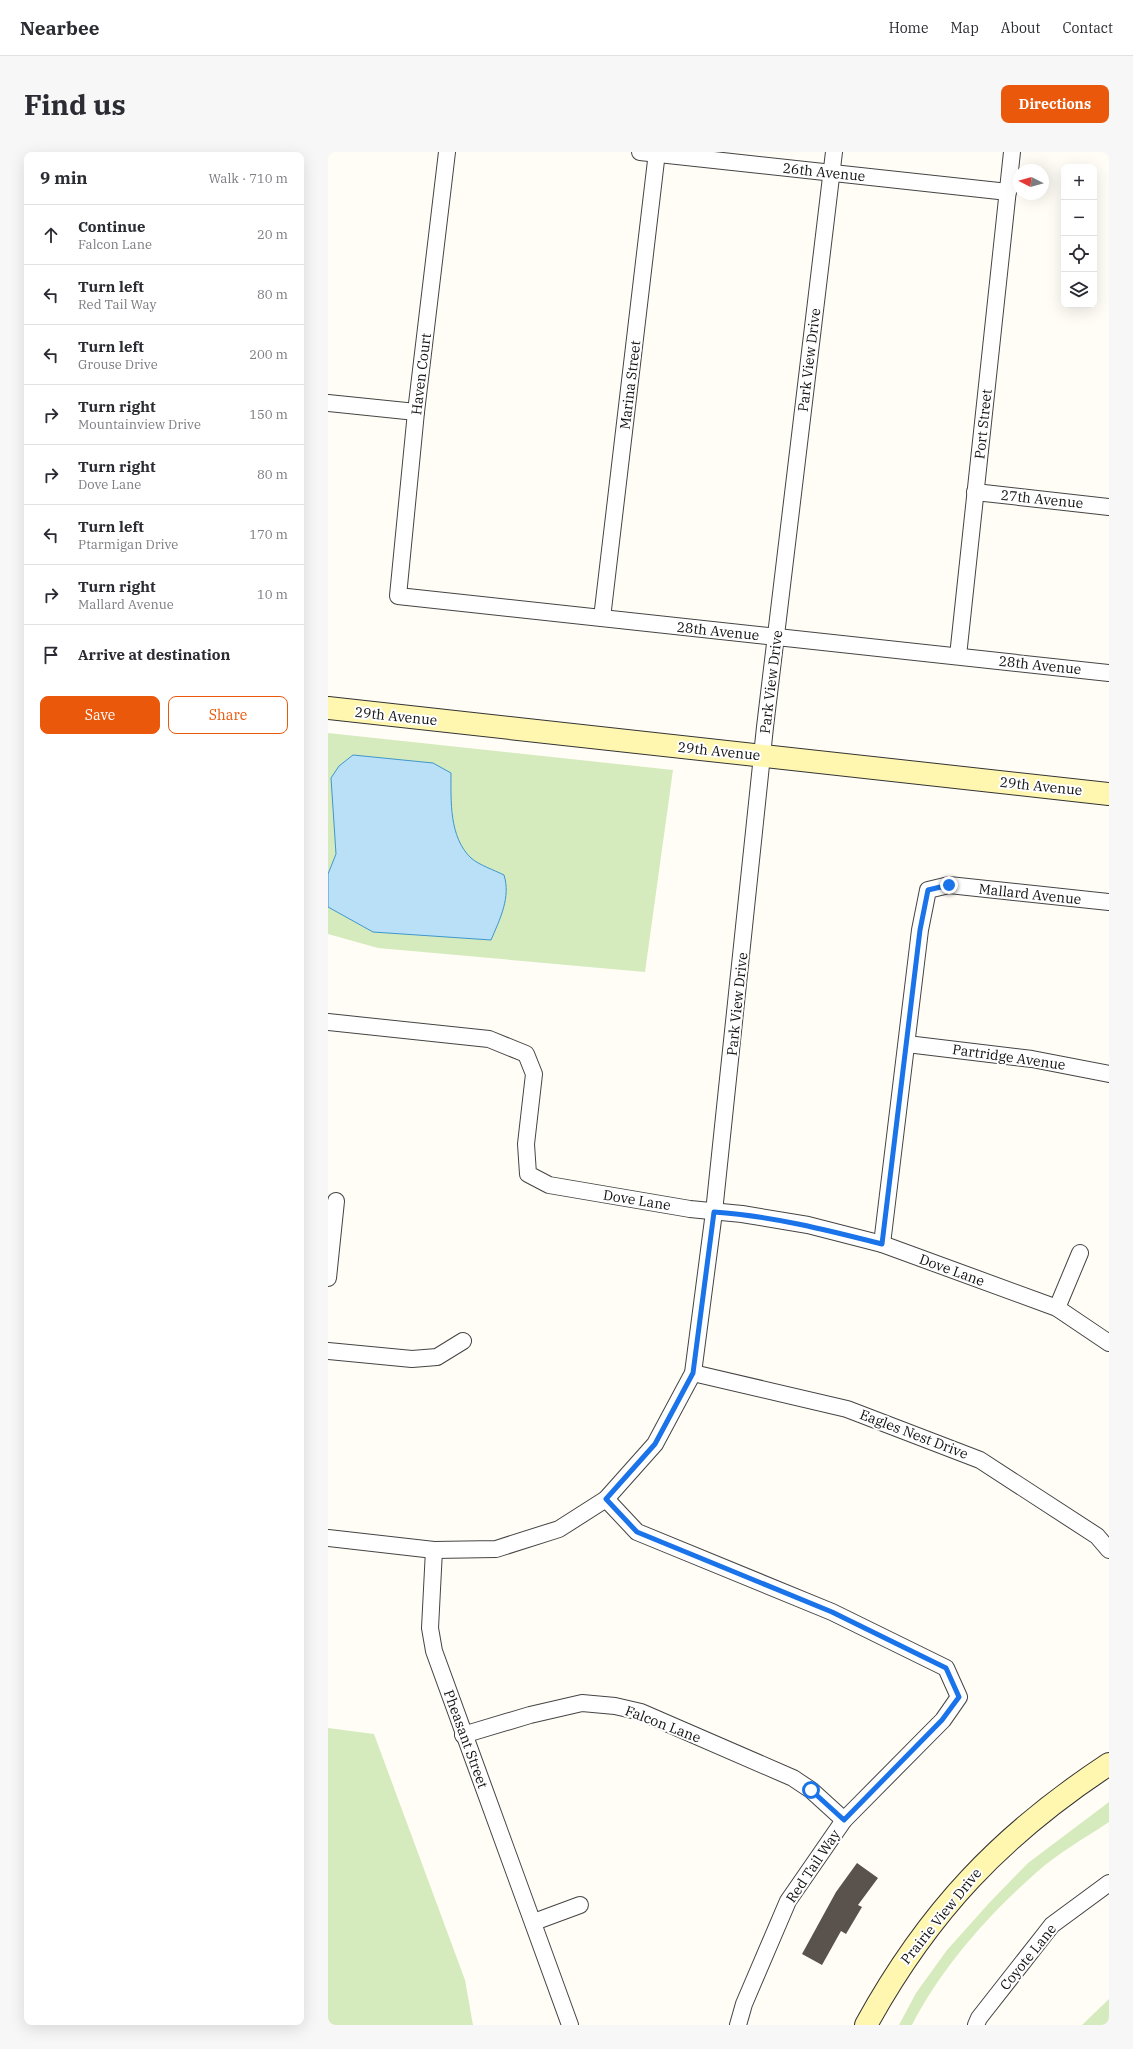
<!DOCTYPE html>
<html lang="en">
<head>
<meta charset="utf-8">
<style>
  :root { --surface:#fff; --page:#f7f7f7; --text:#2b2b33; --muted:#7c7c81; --line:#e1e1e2; --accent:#ea580c }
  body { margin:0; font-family:"IBM Plex Serif",serif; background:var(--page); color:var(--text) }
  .controls { position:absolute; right:12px; top:12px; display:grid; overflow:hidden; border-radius:8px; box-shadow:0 4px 16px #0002 }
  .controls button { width:36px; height:36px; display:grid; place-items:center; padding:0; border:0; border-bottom:1px solid var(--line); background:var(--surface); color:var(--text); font:20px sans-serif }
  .compass { position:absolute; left:685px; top:12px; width:36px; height:36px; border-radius:50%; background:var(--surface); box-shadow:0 4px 16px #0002; rotate:276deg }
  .stop { position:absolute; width:12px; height:12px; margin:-9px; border:3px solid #1a73e8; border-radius:50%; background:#fff }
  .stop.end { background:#1a73e8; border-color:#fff; box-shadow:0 1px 4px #0008 }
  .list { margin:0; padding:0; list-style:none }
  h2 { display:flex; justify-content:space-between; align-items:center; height:52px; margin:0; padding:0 16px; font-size:17px }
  h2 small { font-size:13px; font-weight:400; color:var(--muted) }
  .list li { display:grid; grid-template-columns:26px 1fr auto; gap:12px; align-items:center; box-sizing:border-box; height:60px; padding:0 16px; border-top:1px solid var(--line) }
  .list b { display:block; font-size:15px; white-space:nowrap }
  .list p { margin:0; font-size:13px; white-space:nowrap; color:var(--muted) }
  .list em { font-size:13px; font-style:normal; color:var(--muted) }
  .actions { display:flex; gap:8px; padding:12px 16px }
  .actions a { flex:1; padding:9px 0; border:1px solid var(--accent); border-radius:8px; text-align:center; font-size:14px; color:var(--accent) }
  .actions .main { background:var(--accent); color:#fff }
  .icon { flex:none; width:22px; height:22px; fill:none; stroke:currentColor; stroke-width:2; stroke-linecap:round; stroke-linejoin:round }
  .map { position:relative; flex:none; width:781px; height:1873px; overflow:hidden; border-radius:8px }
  header { display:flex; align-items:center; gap:24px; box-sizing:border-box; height:56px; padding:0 20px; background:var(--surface); border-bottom:1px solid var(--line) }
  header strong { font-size:19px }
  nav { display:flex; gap:22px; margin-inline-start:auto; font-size:14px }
  .intro { display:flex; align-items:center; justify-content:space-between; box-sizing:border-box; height:96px; padding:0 24px }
  h1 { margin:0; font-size:28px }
  .button { padding:10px 18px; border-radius:8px; background:var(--accent); color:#fff; font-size:14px; font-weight:700 }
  main { display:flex; gap:24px; padding:0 24px }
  aside { flex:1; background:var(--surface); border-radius:8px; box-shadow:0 4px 16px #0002 }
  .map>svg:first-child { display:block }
  .green { fill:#d5ebbd }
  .water { fill:#b9e0f7; stroke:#3f96cf }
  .building { fill:#5a524d }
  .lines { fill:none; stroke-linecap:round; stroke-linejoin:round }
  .street-casing { stroke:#444; stroke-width:18 }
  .secondary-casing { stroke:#333; stroke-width:24 }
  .street { stroke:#fff; stroke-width:16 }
  .secondary { stroke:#fff6b0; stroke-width:22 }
  .route { stroke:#1a73e8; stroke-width:5 }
  .labels { text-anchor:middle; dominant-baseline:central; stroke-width:4; stroke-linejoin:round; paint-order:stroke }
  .street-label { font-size:14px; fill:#111; stroke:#fff }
</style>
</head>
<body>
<header>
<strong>Nearbee</strong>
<nav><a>Home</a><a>Map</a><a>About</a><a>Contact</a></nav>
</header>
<div class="intro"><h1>Find us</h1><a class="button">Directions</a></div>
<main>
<aside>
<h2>9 min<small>Walk · 710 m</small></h2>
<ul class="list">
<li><svg class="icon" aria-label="ahead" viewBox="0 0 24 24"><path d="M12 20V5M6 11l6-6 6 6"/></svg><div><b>Continue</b><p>Falcon Lane</p></div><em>20 m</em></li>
<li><svg class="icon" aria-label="left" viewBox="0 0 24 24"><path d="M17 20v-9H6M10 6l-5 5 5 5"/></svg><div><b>Turn left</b><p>Red Tail Way</p></div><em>80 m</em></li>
<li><svg class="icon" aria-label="left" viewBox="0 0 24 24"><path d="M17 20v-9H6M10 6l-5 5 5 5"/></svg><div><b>Turn left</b><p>Grouse Drive</p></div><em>200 m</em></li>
<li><svg class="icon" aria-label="right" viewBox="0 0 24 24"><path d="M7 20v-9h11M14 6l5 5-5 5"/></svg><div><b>Turn right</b><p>Mountainview Drive</p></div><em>150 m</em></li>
<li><svg class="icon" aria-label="right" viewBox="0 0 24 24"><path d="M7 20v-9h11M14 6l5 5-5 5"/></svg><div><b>Turn right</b><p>Dove Lane</p></div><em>80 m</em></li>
<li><svg class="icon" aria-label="left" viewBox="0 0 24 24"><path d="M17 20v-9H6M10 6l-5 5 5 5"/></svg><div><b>Turn left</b><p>Ptarmigan Drive</p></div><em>170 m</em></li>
<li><svg class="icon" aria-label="right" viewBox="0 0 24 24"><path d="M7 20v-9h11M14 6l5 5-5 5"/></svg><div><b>Turn right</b><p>Mallard Avenue</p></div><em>10 m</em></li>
<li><svg class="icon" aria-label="arrive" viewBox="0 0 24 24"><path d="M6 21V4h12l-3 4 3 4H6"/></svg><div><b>Arrive at destination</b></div></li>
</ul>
<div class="actions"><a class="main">Save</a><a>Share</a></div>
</aside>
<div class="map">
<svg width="781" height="1873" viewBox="0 0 781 1873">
  <rect width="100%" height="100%" fill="#fffdf5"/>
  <g class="green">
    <path d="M0 581 345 618 317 820 50 796 0 782Z"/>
    <path d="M0 1576 46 1582 137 1828 145 1873H0Z"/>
    <path d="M781 1650V1670C757 1686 730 1701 709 1720 660 1763 614 1815 584 1873H571L588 1841 619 1798 662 1750 700 1711Z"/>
    <path d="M781 1847V1873H754Z"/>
  </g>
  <path class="water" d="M25 603 105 611 123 621C123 649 121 685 143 706 151 713 166 718 176 723 183 745 172 767 163 788L45 780 0 755V722L8 702 3 626 11 614Z"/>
  <path class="building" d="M529 1711 550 1726 530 1753 534 1755 518 1782 513 1779 494 1813 474 1802 508 1740Z"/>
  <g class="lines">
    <defs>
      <g id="street">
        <path d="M119 0 88 260 70 444 781 521"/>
        <path d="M312 0 680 40"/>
        <path d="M0 251 88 260"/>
        <path d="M647 340 781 355"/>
        <path d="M274 466 329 0"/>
        <path d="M630 504 684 0"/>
        <path d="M0 870 161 887 198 902 206 922 198 992 200 1022 221 1033 362 1057 414 1062 480 1073 554 1092 729 1156 781 1191"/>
        <path d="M579 892 704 907 781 922"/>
        <path d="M554 1092 592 778 600 738 621 733 781 750"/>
        <path d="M0 1126 8 1049"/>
        <path d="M729 1156 752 1101"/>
        <path d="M0 1199 84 1207 109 1205 135 1189"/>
        <path d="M365 1221 519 1257 652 1308 769 1384 781 1398"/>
        <path d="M278 1347 309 1380 504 1460 618 1516 631 1545 615 1568 516 1668 460 1749 416 1852 410 1873"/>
        <path d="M0 1386 106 1398 168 1397 231 1377 278 1347 327 1292 365 1221 386 1060 437 575 506 0"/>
        <path d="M106 1398 102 1476 106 1499 242 1873"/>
        <path d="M135 1583 202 1563 254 1551 287 1554 313 1560 465 1626 483 1638 516 1668"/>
        <path d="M206 1770 252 1753"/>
        <path d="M648 1873 651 1866 724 1773 781 1731"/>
      </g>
      <g id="secondary">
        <path d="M0 556 781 642"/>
        <path d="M538 1873C600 1760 673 1683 781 1612"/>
      </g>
    </defs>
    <use href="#street" class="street-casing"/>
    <use href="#secondary" class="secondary-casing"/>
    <use href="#street" class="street"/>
    <use href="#secondary" class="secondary"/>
  </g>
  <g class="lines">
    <path class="route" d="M483 1638 516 1668 614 1568 631 1545 618 1516 504 1460 309 1380 278 1347 327 1292 365 1221 386 1060C444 1064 499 1078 554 1092L592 778 600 738 621 733"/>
  </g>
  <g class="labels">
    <g class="street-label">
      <text transform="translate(496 20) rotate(6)">26th Avenue</text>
      <text transform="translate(481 208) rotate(-83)">Park View Drive</text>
      <text transform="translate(93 222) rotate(-83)">Haven Court</text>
      <text transform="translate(302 233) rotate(-83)">Marina Street</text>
      <text transform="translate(655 272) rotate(-84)">Port Street</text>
      <text transform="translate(714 347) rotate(6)">27th Avenue</text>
      <text transform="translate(390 479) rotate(6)">28th Avenue</text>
      <text transform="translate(712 513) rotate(6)">28th Avenue</text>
      <text transform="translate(443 530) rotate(-83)">Park View Drive</text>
      <text transform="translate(68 564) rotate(6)">29th Avenue</text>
      <text transform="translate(391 599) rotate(6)">29th Avenue</text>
      <text transform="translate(713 634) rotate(6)">29th Avenue</text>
      <text transform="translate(702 742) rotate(6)">Mallard Avenue</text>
      <text transform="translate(409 852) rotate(-84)">Park View Drive</text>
      <text transform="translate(681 905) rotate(8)">Partridge Avenue</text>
      <text transform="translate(309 1048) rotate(9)">Dove Lane</text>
      <text transform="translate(624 1118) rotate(20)">Dove Lane</text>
      <text transform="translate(586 1282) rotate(21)">Eagles Nest Drive</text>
      <text transform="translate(335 1572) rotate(21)">Falcon Lane</text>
      <text transform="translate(138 1587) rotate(70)">Pheasant Street</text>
      <text transform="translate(485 1714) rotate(-56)">Red Tail Way</text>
      <text transform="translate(613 1764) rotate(-51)">Prairie View Drive</text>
      <text transform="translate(700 1805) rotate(-51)">Coyote Lane</text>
    </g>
  </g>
</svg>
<div class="controls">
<button>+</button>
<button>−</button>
<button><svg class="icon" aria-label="locate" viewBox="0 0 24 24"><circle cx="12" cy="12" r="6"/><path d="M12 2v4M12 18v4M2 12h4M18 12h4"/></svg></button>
<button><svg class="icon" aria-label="layers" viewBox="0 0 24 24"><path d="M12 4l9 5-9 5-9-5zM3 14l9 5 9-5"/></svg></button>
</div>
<svg class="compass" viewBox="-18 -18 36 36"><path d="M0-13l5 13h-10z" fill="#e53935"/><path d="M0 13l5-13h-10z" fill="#7c7c81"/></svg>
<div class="stop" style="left:483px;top:1638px"></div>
<div class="stop end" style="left:621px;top:733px"></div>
</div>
</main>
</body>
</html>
